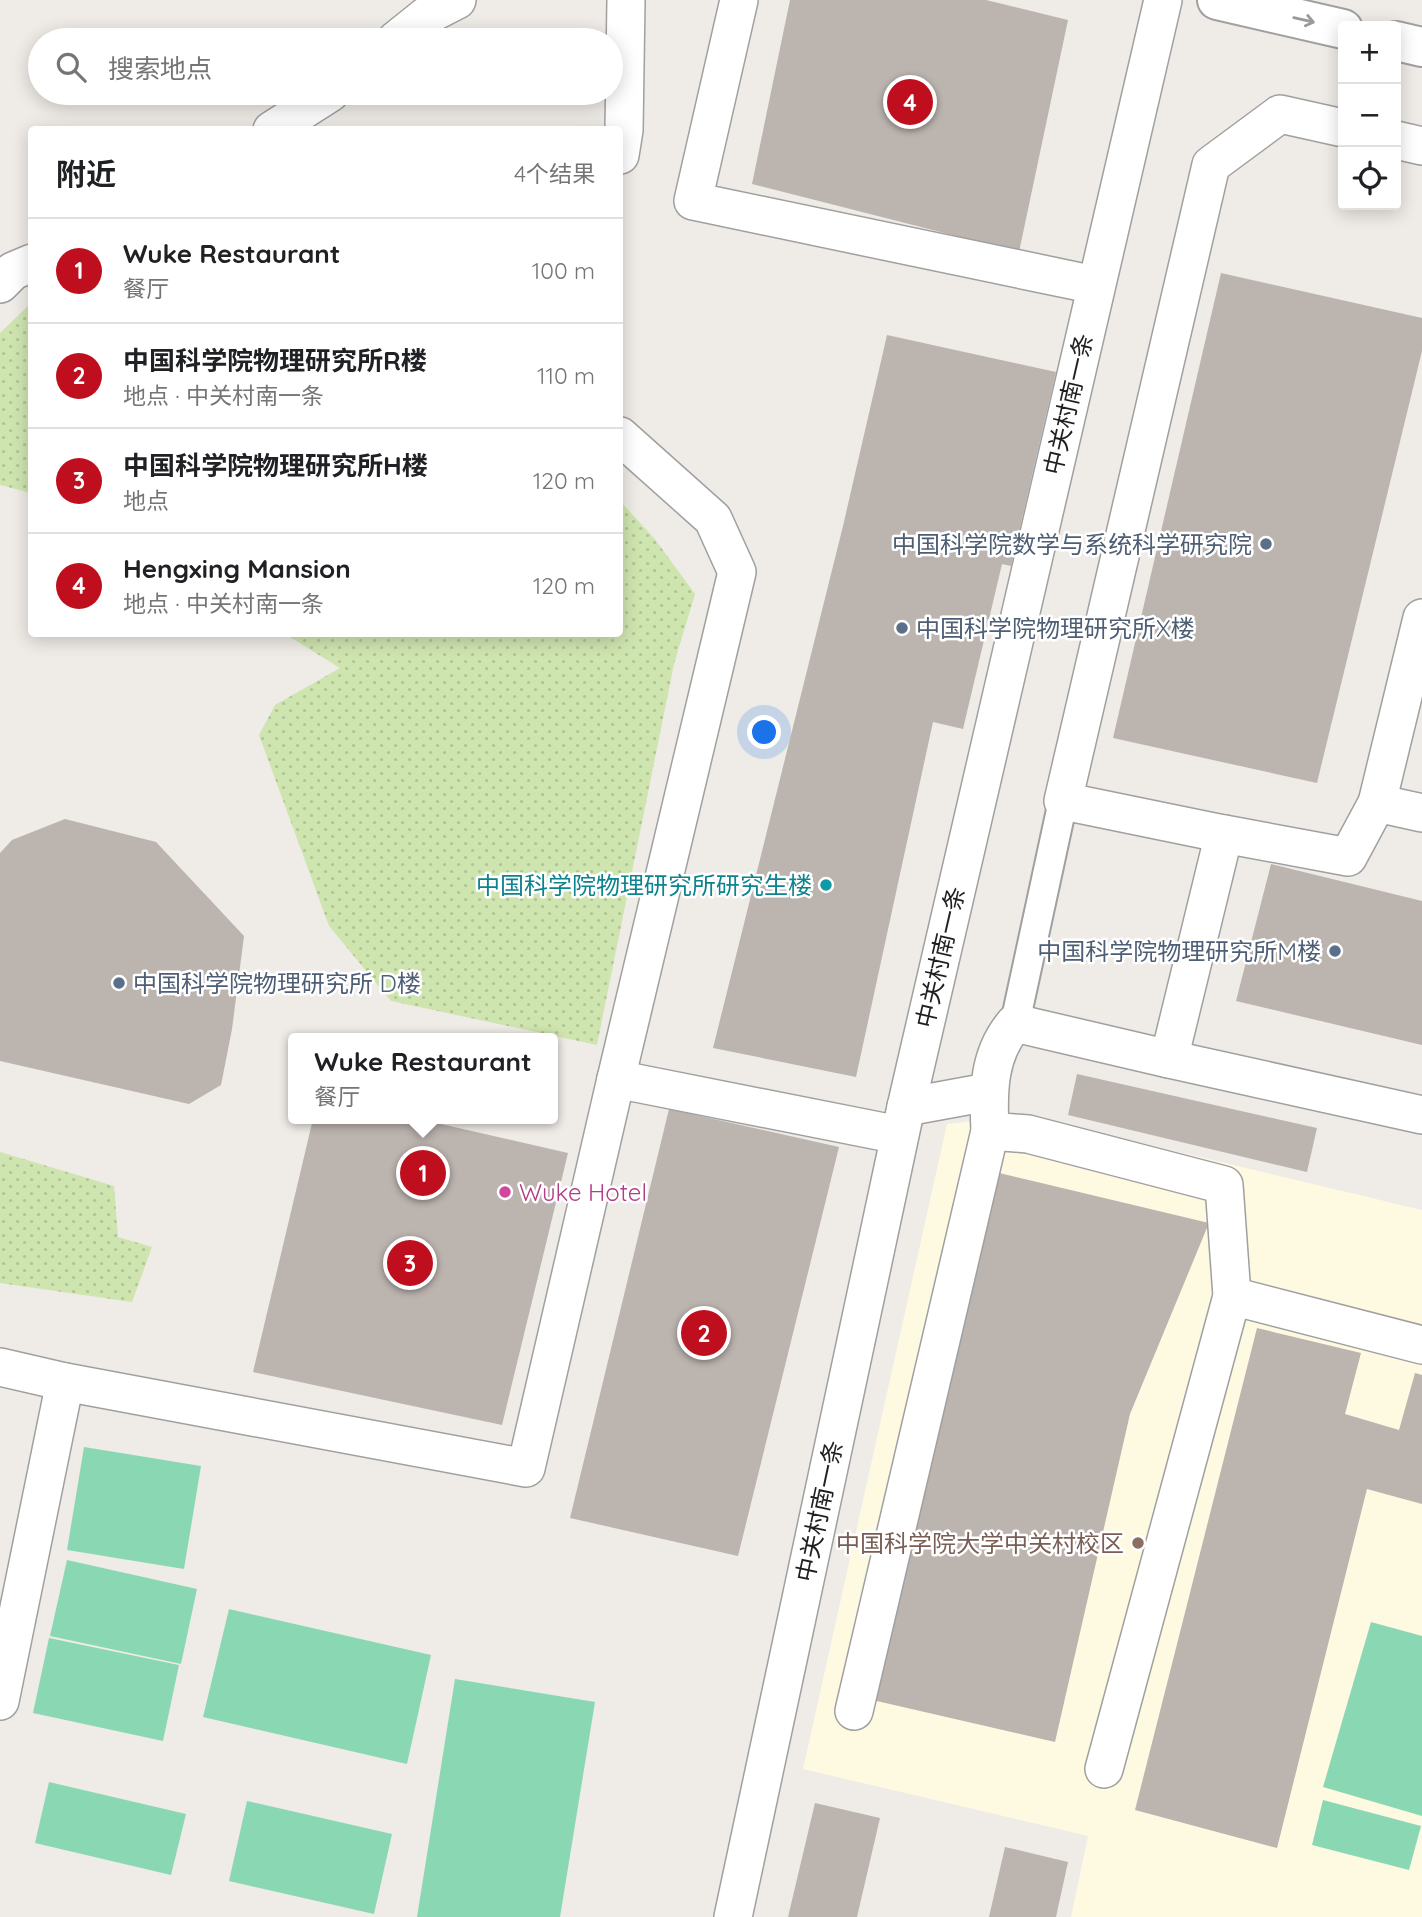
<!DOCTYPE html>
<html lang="zh">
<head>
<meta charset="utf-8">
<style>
  :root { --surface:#fff; --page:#f6f6f6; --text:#202124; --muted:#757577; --line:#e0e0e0; --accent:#bf0f1f }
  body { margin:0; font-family:Quicksand,"Noto Sans SC",sans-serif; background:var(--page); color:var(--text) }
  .controls { position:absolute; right:21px; top:21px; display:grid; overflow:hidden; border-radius:7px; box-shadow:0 4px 18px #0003 }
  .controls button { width:63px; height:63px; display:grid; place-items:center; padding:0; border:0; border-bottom:2px solid var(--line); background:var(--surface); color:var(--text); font:35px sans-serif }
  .you { position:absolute; left:765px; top:733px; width:24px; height:24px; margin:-18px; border:5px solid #fff; border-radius:50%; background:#1a73e8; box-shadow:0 0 0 10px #1a73e833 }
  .badge { display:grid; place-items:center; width:46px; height:46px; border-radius:50%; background:var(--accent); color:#fff; font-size:23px; font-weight:700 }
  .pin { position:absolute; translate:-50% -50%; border:4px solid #fff; box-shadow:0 2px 7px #0006 }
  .popup { position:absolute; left:288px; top:1033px; width:270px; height:91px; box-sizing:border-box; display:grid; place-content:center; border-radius:7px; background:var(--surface); filter:drop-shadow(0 2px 5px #0005); font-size:23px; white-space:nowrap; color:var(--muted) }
  .popup b { font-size:26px; color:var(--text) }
  .popup::after { content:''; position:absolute; left:50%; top:100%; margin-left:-14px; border:14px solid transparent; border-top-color:var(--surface) }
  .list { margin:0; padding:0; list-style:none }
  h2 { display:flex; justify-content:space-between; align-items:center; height:91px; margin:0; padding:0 28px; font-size:30px }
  h2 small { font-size:23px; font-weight:400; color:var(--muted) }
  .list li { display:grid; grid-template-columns:46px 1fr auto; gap:21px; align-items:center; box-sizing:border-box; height:105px; padding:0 28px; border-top:2px solid var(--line) }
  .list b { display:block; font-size:26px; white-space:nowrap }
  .list p { margin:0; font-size:23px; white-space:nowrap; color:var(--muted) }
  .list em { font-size:23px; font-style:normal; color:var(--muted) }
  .icon { flex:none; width:38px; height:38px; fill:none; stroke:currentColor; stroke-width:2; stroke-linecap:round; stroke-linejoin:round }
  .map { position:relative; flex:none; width:1422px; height:1917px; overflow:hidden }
  .search { position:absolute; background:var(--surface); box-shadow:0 4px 18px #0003; left:28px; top:28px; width:595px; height:77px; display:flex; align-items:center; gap:18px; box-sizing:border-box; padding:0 24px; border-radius:38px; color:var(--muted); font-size:26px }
  .panel { position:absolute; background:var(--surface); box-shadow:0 4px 18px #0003; left:28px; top:126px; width:595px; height:511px; border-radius:7px }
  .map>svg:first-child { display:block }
  .education { fill:#fdfae1 }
  .grass { fill:url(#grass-dots) }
  .pitch { fill:#8ad8b3 }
  .building { fill:#bcb4af }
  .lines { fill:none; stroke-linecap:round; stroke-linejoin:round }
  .pedestrian-casing { stroke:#a0a0a0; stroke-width:32 }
  .minor-casing { stroke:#a0a0a0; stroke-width:40 }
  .tertiary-casing { stroke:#a0a0a0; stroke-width:42 }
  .pedestrian { stroke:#fff; stroke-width:28 }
  .minor { stroke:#fff; stroke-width:37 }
  .tertiary { stroke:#fff; stroke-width:38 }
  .oneway { stroke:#9a9a9a }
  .service-dot { fill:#5c6f8a; stroke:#fff; stroke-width:2.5 }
  .culture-dot { fill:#0f9aa8; stroke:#fff; stroke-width:2.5 }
  .hotel-dot { fill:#d1479c; stroke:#fff; stroke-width:2.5 }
  .education-dot { fill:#8d6e63; stroke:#fff; stroke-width:2.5 }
  .labels { text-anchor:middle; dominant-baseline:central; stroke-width:5; stroke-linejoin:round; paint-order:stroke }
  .street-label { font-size:24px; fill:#1f1f1f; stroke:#fff }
  .service-label { font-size:24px; fill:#4e5e75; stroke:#fff; text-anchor:end }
  .culture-label { font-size:24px; fill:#0d838f; stroke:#fff; text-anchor:end }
  .hotel-label { font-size:24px; fill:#b23c85; stroke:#fff; text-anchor:start }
  .education-label { font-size:24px; fill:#785e54; stroke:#fff; text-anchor:end }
</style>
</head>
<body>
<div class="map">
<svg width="1422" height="1917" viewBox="0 0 1422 1917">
  <defs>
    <pattern id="grass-dots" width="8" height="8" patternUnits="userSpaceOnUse" patternTransform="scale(1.75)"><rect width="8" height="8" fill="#cfe5b0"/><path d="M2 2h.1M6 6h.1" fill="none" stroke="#b1c497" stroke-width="1.8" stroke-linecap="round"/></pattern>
  </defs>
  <rect width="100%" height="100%" fill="#efebe6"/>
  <path class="education" d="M1024 1115 1422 1210V1917H1071L1088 1836 803 1769 947 1124Z"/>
  <g class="grass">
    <path d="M31 303V493L0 485V333Z"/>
    <path d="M620 501 654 538 695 594 674 664 597 1045 391 1001 329 926 259 735 275 705 340 668 285 634H620Z"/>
    <path d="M0 1152 114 1186 118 1237 152 1247 132 1302 0 1283Z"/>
  </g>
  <g class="pitch">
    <path d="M84 1447 201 1466 184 1569 67 1550Z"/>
    <path d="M67 1560 197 1589 181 1664 50 1636Z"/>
    <path d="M229 1609 431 1655 407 1764 203 1717Z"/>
    <path d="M1371 1622 1422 1636V1816L1323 1787Z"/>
    <path d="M49 1638 179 1665 163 1741 33 1713Z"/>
    <path d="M455 1679 595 1702 560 1917H417Z"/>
    <path d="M49 1782 186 1814 171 1875 35 1843Z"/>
    <path d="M1323 1800 1421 1826 1409 1870 1312 1845Z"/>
    <path d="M247 1801 392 1834 374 1914 229 1881Z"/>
  </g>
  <g class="building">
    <path d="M790 0H986L1068 20 1019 252 752 184Z"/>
    <path d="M1221 273 1422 318V351L1317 783 1113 738Z"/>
    <path d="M887 335 1056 372 1011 566 1002 564 963 729 933 722 856 1077 713 1048 843 526Z"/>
    <path d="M65 819 156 842 244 936 232 1029 221 1085 189 1104 0 1061V853L12 840Z"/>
    <path d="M1271 864 1422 901V1045L1236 1001Z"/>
    <path d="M1077 1074 1317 1128 1307 1172 1068 1115Z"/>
    <path d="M669 1109 839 1147 738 1556 570 1518Z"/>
    <path d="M313 1119H419L568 1153 502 1425 253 1372Z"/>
    <path d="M995 1172 1209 1223 1130 1414 1055 1742 868 1699Z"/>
    <path d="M1257 1328 1361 1353 1345 1414 1399 1430 1415 1373 1422 1375V1504L1367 1489 1277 1848 1135 1810Z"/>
    <path d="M815 1803 880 1818 857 1917H788Z"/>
    <path d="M1005 1847 1068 1862 1056 1917H989Z"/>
  </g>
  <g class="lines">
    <defs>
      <path id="pedestrian" d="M1015 1023 1063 801"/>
      <g id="minor">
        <path d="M739 0 693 201 1095 285"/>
        <path d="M396 40 426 16 457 0"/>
        <path d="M272 130 330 93"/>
        <path d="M1396 140 1422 146"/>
        <path d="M620 155 624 130 626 0"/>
        <path d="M0 284 13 271 32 263"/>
        <path d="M1377 803 1422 618"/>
        <path d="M1224 834 1348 857 1377 803 1422 813"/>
        <path d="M1169 1059 1422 1115"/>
        <path d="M616 1079 737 572 713 519 620 436"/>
        <path d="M906 1107 988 1092"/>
        <path d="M1232 1296 1422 1345"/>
        <path d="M0 1367 65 1382"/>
        <path d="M0 1701 65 1382 526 1468 616 1079 899 1135"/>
        <path d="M854 1711 990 1131"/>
        <path d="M1104 1769 1232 1296 1224 1185 1028 1134 990 1131C988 1092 988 1054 1015 1023L1169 1059 1224 834 1063 801 1211 165 1280 114 1343 128"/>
        <path d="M733 1917 906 1107 1163 0"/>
      </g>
      <g id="tertiary">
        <path d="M1217 0 1343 29"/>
        <path d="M1396 41 1422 47"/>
      </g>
    </defs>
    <use href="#pedestrian" class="pedestrian-casing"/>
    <use href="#minor" class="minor-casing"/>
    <use href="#tertiary" class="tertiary-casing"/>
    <use href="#pedestrian" class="pedestrian"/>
    <use href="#minor" class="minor"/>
    <use href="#tertiary" class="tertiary"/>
  </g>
  <defs><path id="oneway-shaft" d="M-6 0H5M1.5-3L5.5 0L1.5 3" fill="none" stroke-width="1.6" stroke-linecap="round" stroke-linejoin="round" transform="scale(1.75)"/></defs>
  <use class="oneway" href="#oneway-shaft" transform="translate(1304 20) rotate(13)"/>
  <g class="service-dot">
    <circle cx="1266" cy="544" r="7"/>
    <circle cx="902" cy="628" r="7"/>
    <circle cx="1335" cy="951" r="7"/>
    <circle cx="119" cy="983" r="7"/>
  </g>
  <circle class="culture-dot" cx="826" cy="885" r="7"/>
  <circle class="hotel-dot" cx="505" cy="1192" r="7"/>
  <circle class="education-dot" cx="1138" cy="1543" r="7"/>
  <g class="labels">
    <g class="street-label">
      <text transform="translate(1068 404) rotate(-77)">中关村南一条</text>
      <text transform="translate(940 957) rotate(-77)">中关村南一条</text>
      <text transform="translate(819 1511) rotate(-78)">中关村南一条</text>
    </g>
    <g class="service-label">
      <text x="1252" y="544">中国科学院数学与系统科学研究院</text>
      <text x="916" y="628" text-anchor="start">中国科学院物理研究所X楼</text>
      <text x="1321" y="951">中国科学院物理研究所M楼</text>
      <text x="133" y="983" text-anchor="start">中国科学院物理研究所 D楼</text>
    </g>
    <g class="culture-label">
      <text x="812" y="885">中国科学院物理研究所研究生楼</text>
    </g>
    <g class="hotel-label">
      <text x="519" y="1192">Wuke Hotel</text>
    </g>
    <g class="education-label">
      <text x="1124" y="1543">中国科学院大学中关村校区</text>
    </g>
  </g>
</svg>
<div class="controls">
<button>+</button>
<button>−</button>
<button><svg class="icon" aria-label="locate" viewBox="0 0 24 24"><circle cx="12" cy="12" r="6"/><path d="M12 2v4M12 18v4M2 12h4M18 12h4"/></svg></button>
</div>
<div class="you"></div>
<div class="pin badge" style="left:423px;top:1173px">1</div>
<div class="popup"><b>Wuke Restaurant</b>餐厅</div>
<div class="pin badge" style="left:704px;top:1333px">2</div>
<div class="pin badge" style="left:410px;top:1263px">3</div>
<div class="pin badge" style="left:910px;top:102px">4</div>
<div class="search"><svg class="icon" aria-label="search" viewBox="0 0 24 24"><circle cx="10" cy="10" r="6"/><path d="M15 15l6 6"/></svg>搜索地点</div>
<section class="panel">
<h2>附近<small>4个结果</small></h2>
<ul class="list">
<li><span class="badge">1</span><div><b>Wuke Restaurant</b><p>餐厅</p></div><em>100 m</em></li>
<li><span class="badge">2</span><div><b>中国科学院物理研究所R楼</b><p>地点 · 中关村南一条</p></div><em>110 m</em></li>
<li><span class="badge">3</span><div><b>中国科学院物理研究所H楼</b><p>地点</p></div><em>120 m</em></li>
<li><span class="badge">4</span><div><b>Hengxing Mansion</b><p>地点 · 中关村南一条</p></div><em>120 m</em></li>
</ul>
</section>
</div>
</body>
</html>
